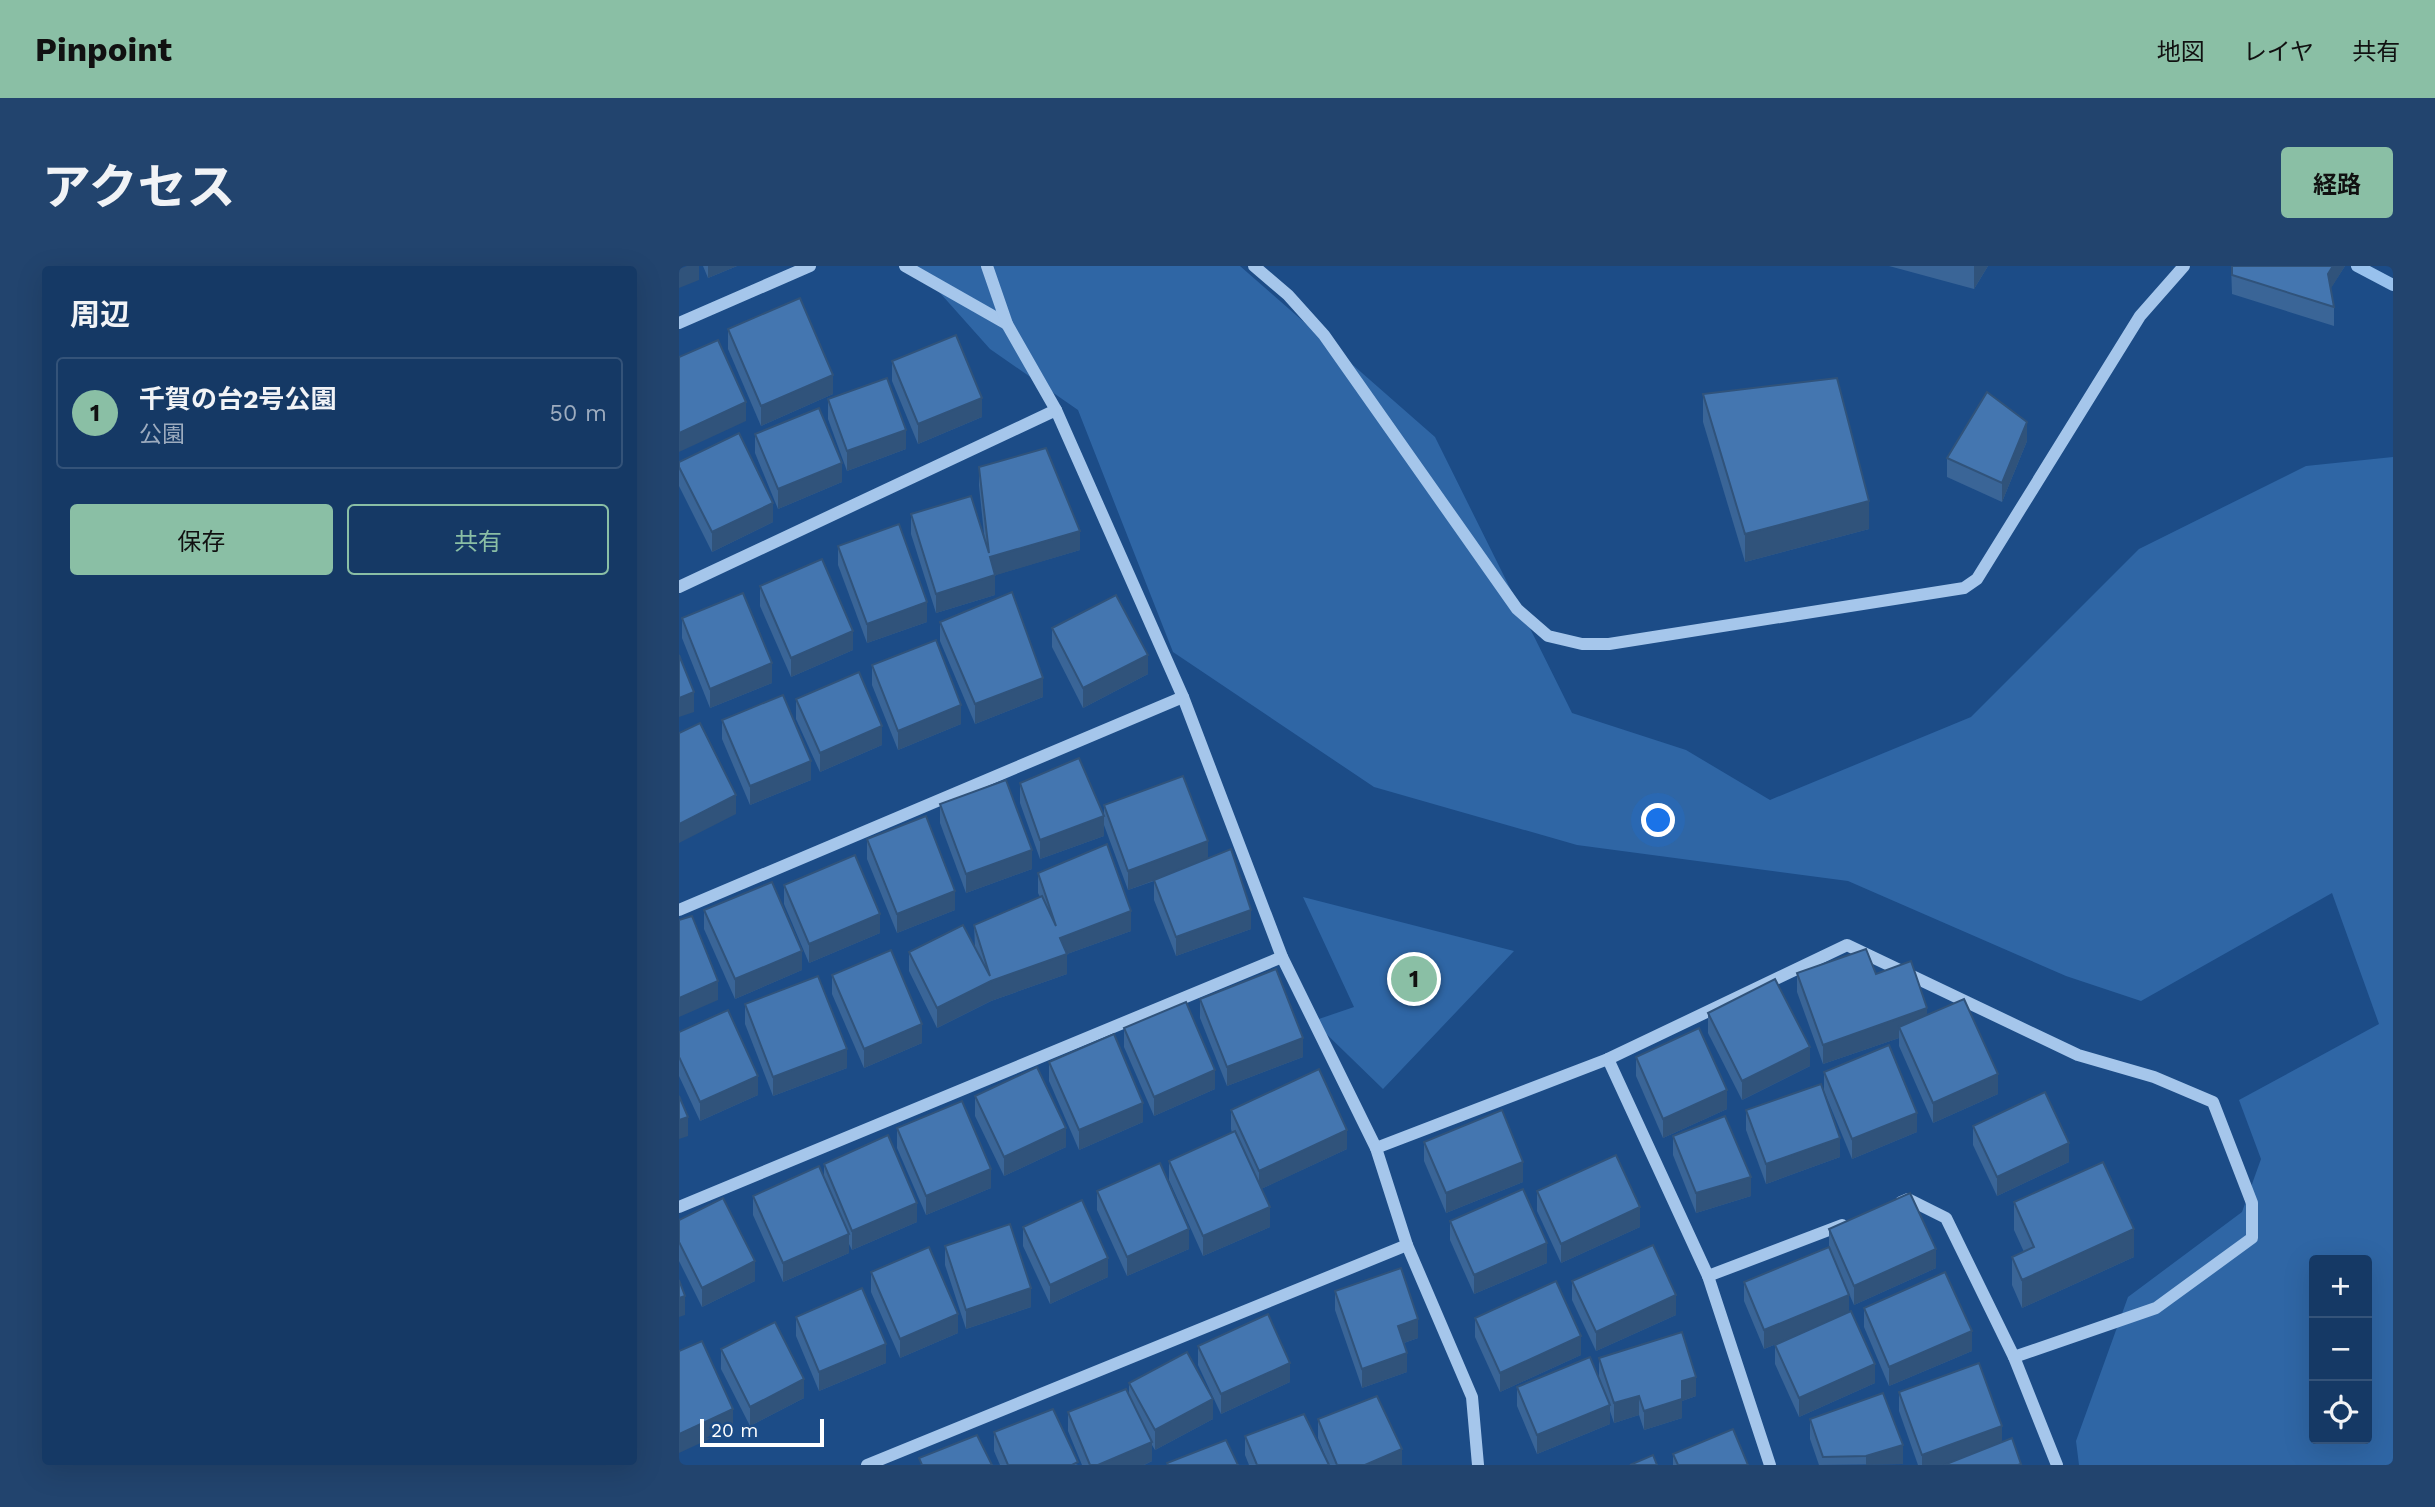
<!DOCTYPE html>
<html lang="ja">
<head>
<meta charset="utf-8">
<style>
  :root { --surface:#153965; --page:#22446e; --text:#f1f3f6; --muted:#9dacbf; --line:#345379; --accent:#8abfa5 }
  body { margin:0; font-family:"Work Sans","Noto Sans JP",sans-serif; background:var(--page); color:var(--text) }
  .controls { position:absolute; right:21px; bottom:21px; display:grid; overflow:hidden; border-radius:7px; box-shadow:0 7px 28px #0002 }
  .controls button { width:63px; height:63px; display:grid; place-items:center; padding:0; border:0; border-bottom:2px solid var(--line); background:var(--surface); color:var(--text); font:35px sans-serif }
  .scale { position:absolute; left:21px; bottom:18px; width:124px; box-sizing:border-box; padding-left:7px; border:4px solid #fff; border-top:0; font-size:19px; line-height:24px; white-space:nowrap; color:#fff; -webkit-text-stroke:5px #1c4c87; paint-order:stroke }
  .you { position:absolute; left:980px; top:555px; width:24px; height:24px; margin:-18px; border:5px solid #fff; border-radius:50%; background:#1a73e8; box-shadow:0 0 0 10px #1a73e833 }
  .badge { display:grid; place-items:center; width:46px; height:46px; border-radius:50%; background:var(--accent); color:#111; font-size:23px; font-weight:700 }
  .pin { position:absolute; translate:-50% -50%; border:4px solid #fff; box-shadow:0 2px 7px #0006 }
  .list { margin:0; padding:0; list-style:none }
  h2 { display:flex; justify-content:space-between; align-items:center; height:91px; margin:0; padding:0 28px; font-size:30px }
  h2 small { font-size:23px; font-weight:400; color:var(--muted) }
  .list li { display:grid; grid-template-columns:46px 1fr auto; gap:21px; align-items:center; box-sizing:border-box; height:112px; margin:0 14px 14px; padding:0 14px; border:2px solid var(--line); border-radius:7px }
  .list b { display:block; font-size:26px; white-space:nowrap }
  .list p { margin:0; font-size:23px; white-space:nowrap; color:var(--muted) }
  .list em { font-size:23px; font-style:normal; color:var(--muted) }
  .actions { display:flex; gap:14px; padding:21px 28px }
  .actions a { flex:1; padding:16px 0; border:2px solid var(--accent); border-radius:7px; text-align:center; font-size:24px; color:var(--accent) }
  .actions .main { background:var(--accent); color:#111 }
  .icon { flex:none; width:38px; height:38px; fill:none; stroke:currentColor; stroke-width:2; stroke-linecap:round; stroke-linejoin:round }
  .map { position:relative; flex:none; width:1714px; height:1199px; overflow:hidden; border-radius:7px }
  header { display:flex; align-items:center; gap:42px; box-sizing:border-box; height:98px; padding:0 35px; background:var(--accent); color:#111 }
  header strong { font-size:33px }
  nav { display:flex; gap:38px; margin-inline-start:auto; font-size:24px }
  .intro { display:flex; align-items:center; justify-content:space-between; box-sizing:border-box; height:168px; padding:0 42px }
  h1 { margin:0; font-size:49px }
  .button { padding:18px 32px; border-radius:7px; background:var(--accent); color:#111; font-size:24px; font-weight:700 }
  main { display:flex; gap:42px; padding:0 42px }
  aside { flex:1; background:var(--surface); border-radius:7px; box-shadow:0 7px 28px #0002 }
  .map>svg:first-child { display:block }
  .green { fill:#2f66a5; fill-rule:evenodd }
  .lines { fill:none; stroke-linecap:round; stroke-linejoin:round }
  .stream { stroke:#98c1ed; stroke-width:12 }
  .minor { stroke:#a5c6eb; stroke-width:12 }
  .wall { fill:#3a6597 }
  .shaded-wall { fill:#30537b }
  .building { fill:#4476b0; stroke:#30537b; stroke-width:2 }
</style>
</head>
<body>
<header>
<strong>Pinpoint</strong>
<nav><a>地図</a><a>レイヤ</a><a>共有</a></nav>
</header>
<div class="intro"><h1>アクセス</h1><a class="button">経路</a></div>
<main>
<aside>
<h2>周辺<small></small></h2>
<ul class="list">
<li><span class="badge">1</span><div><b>千賀の台2号公園</b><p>公園</p></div><em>50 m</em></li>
</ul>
<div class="actions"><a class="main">保存</a><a>共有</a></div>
</aside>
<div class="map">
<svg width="1714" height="1199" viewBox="0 0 1714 1199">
  <rect width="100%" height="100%" fill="#1c4c87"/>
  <g class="green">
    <path d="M237 0H561L756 171 893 447 1007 484 1091 534 1292 451 1460 283 1627 200 1714 191V1199H1400L1397 1175 1449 1031 1563 946 1582 893 1560 834 1700 758 1653 627 1462 735 1387 710 1169 615 898 579 695 521 494 386 399 144 311 83ZM1635 994H1688V1173H1635Z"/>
    <path d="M624 631 835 685 704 823 634 755 675 741Z"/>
  </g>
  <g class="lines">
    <path class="stream" d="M1678 0 1714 19"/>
    <g class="minor">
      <path d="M226 0 328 58"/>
      <path d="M308 0 328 58 377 144 504 431 603 691 697 882 728 979 793 1131 799 1199"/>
      <path d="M575 0 609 29 645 69 838 343 869 370 903 378H930L1285 322 1298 313 1461 50 1505 0"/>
      <path d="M0 57 131 0"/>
      <path d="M0 321 377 144"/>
      <path d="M0 644 504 431"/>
      <path d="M929 793 1029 1010 1091 1199"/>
      <path d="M697 882 929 793 1168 679 1399 789 1475 811 1534 836 1573 937V972L1477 1042 1335 1091"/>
      <path d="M1222 936 1229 933 1267 952 1335 1091 1378 1199"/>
      <path d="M0 941 603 691"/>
      <path d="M1029 1010 1163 959"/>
      <path d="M188 1199 728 979"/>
    </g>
  </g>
  <g class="wall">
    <path d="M24 0H58L29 12Z"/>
    <path d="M1210 0H1309L1295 23Z"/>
    <path d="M1552 0H1666L1651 23 1655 41V60L1553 28Z"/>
    <path d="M49 63 154 128 82 160 49 83Z"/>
    <path d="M213 95 303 151 239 178 213 115Z"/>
    <path d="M1024 128 1190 263 1066 296 1024 156Z"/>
    <path d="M149 133 227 183 168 205 149 153Z"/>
    <path d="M76 168 163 216 99 243 76 187Z"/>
    <path d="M1348 175 1323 236 1268 211V192Z"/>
    <path d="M0 196 94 256 33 286 0 220Z"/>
    <path d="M300 201 401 284 316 309V329L257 347 232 268V248L306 277 300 220Z"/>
    <path d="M159 280 248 356 188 377 159 299Z"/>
    <path d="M81 320 174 384 112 411 81 340Z"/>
    <path d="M3 352 93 417 31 442 3 372Z"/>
    <path d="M261 356 364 431 296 458 261 375Z"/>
    <path d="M373 362 469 408 404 442 373 381Z"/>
    <path d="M193 399 282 458 219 484 193 419Z"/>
    <path d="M117 433 203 479 141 506 117 453Z"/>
    <path d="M43 454 132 514 71 539 43 473Z"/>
    <path d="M341 517 425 550V539L529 592 572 663 497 690 475 634V615L449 624 425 559V570L361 593 341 537Z"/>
    <path d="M261 538 353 603 287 627 261 557Z"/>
    <path d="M188 573 276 644 218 667 188 593Z"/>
    <path d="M359 607 452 665 388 688V708L312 735 258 762 230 705V686L296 681 295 659 361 631 359 627Z"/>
    <path d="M105 619 201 667 130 697 105 638Z"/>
    <path d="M25 644 123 704 56 733 25 663Z"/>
    <path d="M1118 707 1197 708 1248 749 1319 828 1254 857 1220 780V772L1144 798 1118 726Z"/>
    <path d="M153 709 243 777 185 802 153 728Z"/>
    <path d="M521 733 624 791 548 820 521 752Z"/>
    <path d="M66 738 168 802 94 830 66 758Z"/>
    <path d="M1029 747 1131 800 1063 834 1029 767Z"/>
    <path d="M445 762 536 823 475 850 445 781Z"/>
    <path d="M0 766 79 829 21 855 0 810Z"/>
    <path d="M957 791 1048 843 984 872 957 810Z"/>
    <path d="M370 796 464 856 400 884 370 815Z"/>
    <path d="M1145 806 1238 866 1173 893 1145 825Z"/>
    <path d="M296 830 387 881 325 910 296 850Z"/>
    <path d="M552 844 668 883 582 923 591 961 524 990 490 914V895L553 867 552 863Z"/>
    <path d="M1067 844 1161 891 1087 918 1067 864Z"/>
    <path d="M1294 860 1390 896 1318 930 1294 879Z"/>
    <path d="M218 862 312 922 247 949 218 882Z"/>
    <path d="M994 870 1072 930 1017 947 994 889Z"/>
    <path d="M745 876 844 916 767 947 745 895Z"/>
    <path d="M145 898 238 956 173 984 170 978V987L104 1016 74 949V930L145 911Z"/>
    <path d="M418 925 510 983 448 1010 418 944Z"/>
    <path d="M858 925 961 961 882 997 858 945Z"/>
    <path d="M1335 936 1455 991 1343 1042 1333 1019V991L1345 986 1335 964Z"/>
    <path d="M0 954 76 1015 23 1041 0 995Z"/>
    <path d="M771 955 868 997 795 1028 771 974Z"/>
    <path d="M344 961 429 1011 371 1038 344 980Z"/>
    <path d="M1150 963 1257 1002 1175 1039 1161 1007 1170 1046 1196 1117 1120 1151 1096 1098V1079L1114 1071 1085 1083 1065 1035V1016L1150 981Z"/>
    <path d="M266 980 352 1041 287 1063 266 999Z"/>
    <path d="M192 1006 279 1067 221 1092 192 1026Z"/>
    <path d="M893 1015 997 1049 917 1085 893 1034Z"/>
    <path d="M656 1025 739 1072 725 1077 728 1106 683 1122 656 1044Z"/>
    <path d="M1185 1042 1293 1085 1210 1120 1185 1061Z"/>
    <path d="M117 1051 207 1097 140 1125 117 1070Z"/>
    <path d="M796 1052 902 1089 821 1126 796 1071Z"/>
    <path d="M519 1080 611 1116 542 1148 519 1099Z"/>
    <path d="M42 1083 125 1132 71 1160 42 1103Z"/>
    <path d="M920 1092 1017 1130 1003 1135V1152L965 1164 960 1149 935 1157 931 1145V1158L858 1188 838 1140V1121L920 1112Z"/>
    <path d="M450 1117 534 1153 476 1184 473 1179V1195L465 1199H403L389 1165V1146L450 1129Z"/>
    <path d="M1220 1126 1323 1176 1342 1199H1239L1220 1145Z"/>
    <path d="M639 1153 723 1199H650L639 1172Z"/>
    <path d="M1131 1153 1224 1198 1140 1199 1131 1173Z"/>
    <path d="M315 1166 399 1199H321L315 1185Z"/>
    <path d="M566 1170 650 1199H570L566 1189Z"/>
    <path d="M994 1188 1069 1199H994Z"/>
  </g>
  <g class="shaded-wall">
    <path d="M8 0H20V14L0 22V3Z"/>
    <path d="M29 0H58L29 12Z"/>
    <path d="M1295 0H1309L1295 23Z"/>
    <path d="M1654 0H1666L1649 27V8Z"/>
    <path d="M154 109V128L82 160V140Z"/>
    <path d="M303 132V151L239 178V158Z"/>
    <path d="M67 136V155L0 186V167Z"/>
    <path d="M1348 156V175L1323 236V217Z"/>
    <path d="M227 164V183L168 205V185Z"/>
    <path d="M163 197V216L99 243V223Z"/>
    <path d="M1190 235V263L1066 296V268Z"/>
    <path d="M94 237V256L33 286V266Z"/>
    <path d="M401 265V284L311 311V291Z"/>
    <path d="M316 309V329L257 347V328Z"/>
    <path d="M248 336V356L188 377V358Z"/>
    <path d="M174 365V384L112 411V392Z"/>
    <path d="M469 389V408L404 442V422Z"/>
    <path d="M93 397V417L31 442V423Z"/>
    <path d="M364 412V431L296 458V438Z"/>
    <path d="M15 426V446L0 451V432Z"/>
    <path d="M282 439V458L219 484V465Z"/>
    <path d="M203 460V479L141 506V487Z"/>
    <path d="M132 495V514L71 539V520Z"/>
    <path d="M57 529V548L0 577V558Z"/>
    <path d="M425 550V570L361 593V574Z"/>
    <path d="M529 575V595L449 624V605Z"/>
    <path d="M353 584V603L287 627V608Z"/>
    <path d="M276 625V644L218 667V648Z"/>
    <path d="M572 644V663L497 690V671Z"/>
    <path d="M452 645V665L388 688V708L312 735 258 762V742L381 672Z"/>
    <path d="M201 648V667L130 697V678Z"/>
    <path d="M123 685V704L56 733V713Z"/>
    <path d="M39 715V734L0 751V732Z"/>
    <path d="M1248 742V762L1220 761V772L1144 798V779Z"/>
    <path d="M243 758V777L185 802V783Z"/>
    <path d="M624 772V791L548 820V801Z"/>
    <path d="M1131 781V800L1063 834V815Z"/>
    <path d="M168 783V802L94 830V811Z"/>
    <path d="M536 804V823L475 850V831Z"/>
    <path d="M1319 808V828L1254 857V837Z"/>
    <path d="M79 810V829L21 855V836Z"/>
    <path d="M1048 824V843L984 872V853Z"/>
    <path d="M464 837V856L400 884V864Z"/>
    <path d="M1238 847V866L1173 893V873Z"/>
    <path d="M9 851V870L0 873V854Z"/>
    <path d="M387 862V881L325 910V891Z"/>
    <path d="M668 864V883L580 924V905Z"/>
    <path d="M1161 872V891L1087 918V898Z"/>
    <path d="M1390 877V896L1318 930V911Z"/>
    <path d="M844 896V916L767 947V927Z"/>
    <path d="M312 903V922L247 949V930Z"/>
    <path d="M1072 911V930L1017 947V927Z"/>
    <path d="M238 937V956L173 984V965Z"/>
    <path d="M591 941V961L524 990V970Z"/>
    <path d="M961 941V961L882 997V978Z"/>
    <path d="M510 963V983L448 1010V991Z"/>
    <path d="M1455 963V991L1343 1042V1014Z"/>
    <path d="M170 968V987L104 1016V997Z"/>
    <path d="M868 977V997L795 1028V1009Z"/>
    <path d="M1257 983V1002L1175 1039V1020Z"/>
    <path d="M429 992V1011L371 1038V1019Z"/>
    <path d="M76 995V1015L23 1041V1022Z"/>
    <path d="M352 1022V1041L287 1063V1044Z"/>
    <path d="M997 1029V1049L917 1085V1066Z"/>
    <path d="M1170 1029V1048L1085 1083V1064Z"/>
    <path d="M6 1030V1049L0 1051V1032Z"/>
    <path d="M279 1048V1067L221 1092V1073Z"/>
    <path d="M739 1053V1072L719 1079V1060Z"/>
    <path d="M1293 1065V1085L1210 1120V1101Z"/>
    <path d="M902 1070V1089L821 1126V1107Z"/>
    <path d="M207 1078V1097L140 1125V1106Z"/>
    <path d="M728 1087V1106L683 1122V1103Z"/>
    <path d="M611 1097V1116L542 1148V1128Z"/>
    <path d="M1196 1098V1117L1120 1151V1132Z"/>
    <path d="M1017 1111V1130L1003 1135V1152L965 1164V1145L1003 1115Z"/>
    <path d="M125 1113V1132L71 1160V1141Z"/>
    <path d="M960 1130V1149L935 1157V1137Z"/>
    <path d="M534 1133V1153L476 1184V1164Z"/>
    <path d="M931 1139V1158L858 1188V1169Z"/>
    <path d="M54 1143V1162L0 1187V1168Z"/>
    <path d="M1323 1160V1180L1270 1199H1243V1189Z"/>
    <path d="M473 1176V1195L465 1199H419Z"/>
    <path d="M1224 1179V1198L1187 1199V1190Z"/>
    <path d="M723 1183V1199H686Z"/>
  </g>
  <g class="building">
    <path d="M1553 0H1654L1649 8 1655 41 1553 9Z"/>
    <path d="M121 32 154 109 82 140 49 63Z"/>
    <path d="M277 69 303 132 239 158 213 95Z"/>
    <path d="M39 74 67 136 0 167V91Z"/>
    <path d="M208 112 227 164 168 185 149 133Z"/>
    <path d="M1158 112 1190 235 1066 268 1024 128Z"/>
    <path d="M1308 126 1348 156 1323 217 1268 192Z"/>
    <path d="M140 142 163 197 99 223 76 168Z"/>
    <path d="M60 167 94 237 33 266 0 201V196Z"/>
    <path d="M367 182 401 265 311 291 316 309 257 328 232 248 292 230 310 287 300 201Z"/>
    <path d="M220 258 248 336 188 358 159 280Z"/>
    <path d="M143 293 174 365 112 392 81 320Z"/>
    <path d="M333 326 364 412 296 438 261 356Z"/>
    <path d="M64 327 93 397 31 423 3 352Z"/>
    <path d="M437 329 469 389 404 422 373 362Z"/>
    <path d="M257 374 282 439 219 465 193 399Z"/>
    <path d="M0 389 15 426 0 432Z"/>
    <path d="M180 406 203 460 141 487 117 433Z"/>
    <path d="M104 429 132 495 71 520 43 454Z"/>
    <path d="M21 457 57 529 0 558V467Z"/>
    <path d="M400 492 425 550 361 574 341 517Z"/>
    <path d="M504 510 529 575 449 605 425 539Z"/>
    <path d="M327 514 353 584 287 608 261 538Z"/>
    <path d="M247 550 276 625 218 648 188 573Z"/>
    <path d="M428 578 452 645 381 672 388 688 312 715 258 742 230 686 284 659 311 710 295 659 363 630 377 660 359 607Z"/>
    <path d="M552 583 572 644 497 671 475 614Z"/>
    <path d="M176 589 201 648 130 678 105 619Z"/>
    <path d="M93 616 123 685 56 713 25 644Z"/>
    <path d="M13 650 39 715 0 732V654Z"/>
    <path d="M1187 683 1197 708 1232 695 1248 742 1144 779 1118 707Z"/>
    <path d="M212 684 243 758 185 783 153 709Z"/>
    <path d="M597 703 624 772 548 801 521 733Z"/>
    <path d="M139 710 168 783 94 811 66 738Z"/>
    <path d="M1096 713 1131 781 1063 815 1029 747Z"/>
    <path d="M1285 733 1319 808 1254 837 1220 761Z"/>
    <path d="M507 736 536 804 475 831 445 762Z"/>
    <path d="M49 744 79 810 21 836 0 791V766Z"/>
    <path d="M1020 762 1048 824 984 853 957 791Z"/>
    <path d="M435 768 464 837 400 864 370 796Z"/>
    <path d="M1210 779 1238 847 1173 873 1145 806Z"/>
    <path d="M358 801 387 862 325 891 296 830Z"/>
    <path d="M640 803 668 864 580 905 552 844Z"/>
    <path d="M1142 818 1161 872 1087 898 1067 844Z"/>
    <path d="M1366 826 1390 877 1318 911 1294 860Z"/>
    <path d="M0 830 9 851 0 854Z"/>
    <path d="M283 835 312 903 247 930 218 862Z"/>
    <path d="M823 844 844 896 767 927 745 876Z"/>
    <path d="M1046 850 1072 911 1017 927 994 870Z"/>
    <path d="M556 865 591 941 524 970 490 895Z"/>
    <path d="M209 869 238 937 173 965 145 898Z"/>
    <path d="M937 889 961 941 882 978 858 925Z"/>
    <path d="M1424 896 1455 963 1343 1014 1333 991 1355 981 1335 936Z"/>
    <path d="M481 897 510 963 448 991 418 925Z"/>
    <path d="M140 900 170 968 104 997 74 930Z"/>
    <path d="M844 923 868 977 795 1009 771 955Z"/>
    <path d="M1231 927 1257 983 1175 1020 1150 963Z"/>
    <path d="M44 932 76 995 23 1022 0 976V954Z"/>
    <path d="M403 934 429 992 371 1019 344 961Z"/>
    <path d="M331 958 352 1022 287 1044 266 980Z"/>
    <path d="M974 979 997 1029 917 1066 893 1015Z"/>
    <path d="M250 981 279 1048 221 1073 192 1006Z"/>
    <path d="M1150 981 1170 1029 1085 1064 1065 1016Z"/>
    <path d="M722 1002 739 1053 719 1060 728 1087 683 1103 656 1025Z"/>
    <path d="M1266 1006 1293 1065 1210 1101 1185 1042Z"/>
    <path d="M0 1014 6 1030 0 1032Z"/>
    <path d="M877 1015 902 1070 821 1107 796 1052Z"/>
    <path d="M183 1022 207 1078 140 1106 117 1051Z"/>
    <path d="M1172 1045 1196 1098 1120 1132 1096 1079Z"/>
    <path d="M589 1048 611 1097 542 1128 519 1080Z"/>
    <path d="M96 1056 125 1113 71 1141 42 1083Z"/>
    <path d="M1003 1066 1017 1111 1003 1115V1133L965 1145 960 1130 935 1137 920 1092Z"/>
    <path d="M23 1075 54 1143 0 1168V1085Z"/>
    <path d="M508 1086 534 1133 476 1164 450 1117Z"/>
    <path d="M911 1091 931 1139 858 1169 838 1121Z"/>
    <path d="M1300 1097 1323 1160 1243 1189 1220 1126Z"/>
    <path d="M447 1123 473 1176 419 1199H411L389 1146Z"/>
    <path d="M1204 1127 1224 1179 1187 1190 1144 1191 1131 1153Z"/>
    <path d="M698 1130 723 1183 686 1199H658L639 1153Z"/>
    <path d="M374 1143 399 1196 393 1199H329L315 1166Z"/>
    <path d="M625 1148 650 1199H578L566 1170Z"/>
    <path d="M1054 1163 1069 1199H999L994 1188Z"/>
    <path d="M298 1169 313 1199H243L240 1192Z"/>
    <path d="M1333 1172 1342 1198 1339 1199H1265Z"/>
    <path d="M547 1174 559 1199H489L488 1197Z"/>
    <path d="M974 1189 978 1199H951Z"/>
  </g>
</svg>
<div class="controls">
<button>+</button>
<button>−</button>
<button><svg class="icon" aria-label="locate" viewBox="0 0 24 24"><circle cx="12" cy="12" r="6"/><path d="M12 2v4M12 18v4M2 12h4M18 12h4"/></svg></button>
</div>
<div class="scale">20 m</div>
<div class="you"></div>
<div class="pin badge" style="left:735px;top:713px">1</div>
</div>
</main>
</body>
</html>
